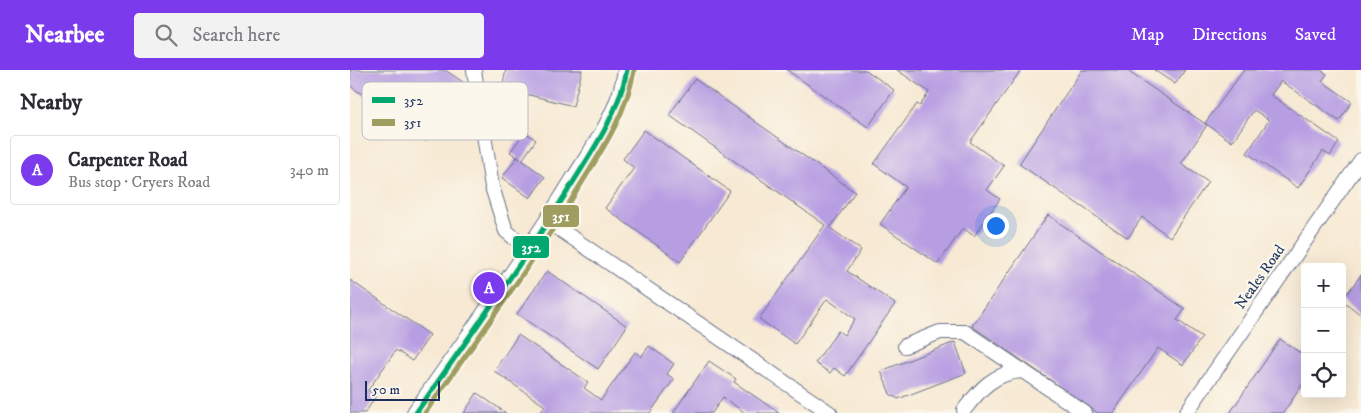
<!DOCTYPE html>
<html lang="en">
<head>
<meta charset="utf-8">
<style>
  :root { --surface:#fff; --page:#f2f2f3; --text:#2b2b33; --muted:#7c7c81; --line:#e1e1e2; --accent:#7c3aed }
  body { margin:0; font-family:"IM FELL DW Pica",serif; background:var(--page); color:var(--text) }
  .controls { position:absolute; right:15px; bottom:15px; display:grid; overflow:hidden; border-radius:5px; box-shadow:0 5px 20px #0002 }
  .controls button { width:45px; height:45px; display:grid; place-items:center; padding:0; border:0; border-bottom:1px solid var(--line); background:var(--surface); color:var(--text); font:25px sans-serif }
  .scale { position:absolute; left:15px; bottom:12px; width:75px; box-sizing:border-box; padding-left:5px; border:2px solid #1b2f5e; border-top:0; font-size:14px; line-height:18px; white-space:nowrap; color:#1b2f5e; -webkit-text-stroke:4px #fbf7ec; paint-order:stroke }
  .you { position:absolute; left:645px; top:155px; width:18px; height:18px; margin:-12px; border:4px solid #fff; border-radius:50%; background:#1a73e8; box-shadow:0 0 0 8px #1a73e833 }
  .badge { display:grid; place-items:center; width:32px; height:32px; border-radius:50%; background:var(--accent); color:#fff; font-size:16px; font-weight:700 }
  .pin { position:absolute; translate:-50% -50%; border:2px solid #fff; box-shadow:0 1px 5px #0006 }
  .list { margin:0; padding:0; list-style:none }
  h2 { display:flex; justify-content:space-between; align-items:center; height:65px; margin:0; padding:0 20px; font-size:21px }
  h2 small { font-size:16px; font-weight:400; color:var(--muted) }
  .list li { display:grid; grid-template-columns:32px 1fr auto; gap:15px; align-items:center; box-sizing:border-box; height:70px; margin:0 10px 10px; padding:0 10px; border:1px solid var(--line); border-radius:5px }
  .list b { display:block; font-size:19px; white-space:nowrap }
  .list p { margin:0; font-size:16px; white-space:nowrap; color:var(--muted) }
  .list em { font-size:16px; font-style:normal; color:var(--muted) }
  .icon { flex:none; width:28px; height:28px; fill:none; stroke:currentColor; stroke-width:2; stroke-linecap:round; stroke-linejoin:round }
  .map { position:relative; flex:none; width:1011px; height:343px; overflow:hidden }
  header { display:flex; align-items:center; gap:30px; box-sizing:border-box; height:70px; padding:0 25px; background:var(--accent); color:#fff }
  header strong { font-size:24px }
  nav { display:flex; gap:28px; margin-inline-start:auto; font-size:18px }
  .search { width:350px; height:45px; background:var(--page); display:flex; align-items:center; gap:12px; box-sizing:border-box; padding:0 18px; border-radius:5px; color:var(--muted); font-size:19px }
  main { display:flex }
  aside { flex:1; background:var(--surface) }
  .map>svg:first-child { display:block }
  .building { fill:#b79de2 }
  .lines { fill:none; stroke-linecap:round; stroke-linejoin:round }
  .minor-casing { stroke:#687087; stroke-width:16 }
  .major-casing { stroke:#687087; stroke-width:20 }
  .minor { stroke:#fff; stroke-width:14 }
  .major { stroke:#fff; stroke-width:18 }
  .bus-1-casing { stroke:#fbf7ec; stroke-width:9 }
  .bus-2-casing { stroke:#fbf7ec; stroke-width:9 }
  .bus-1 { stroke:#00a76e; stroke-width:5 }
  .bus-2 { stroke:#a09d60; stroke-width:5 }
  .labels { text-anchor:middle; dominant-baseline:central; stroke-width:4.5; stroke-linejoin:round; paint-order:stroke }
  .street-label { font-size:15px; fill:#1b2f5e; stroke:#fbf7ec }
  .key { fill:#fbf7ec; stroke:#b8bbc1; stroke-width:1 }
  .key-label { font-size:14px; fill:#1b2f5e }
  .line-badge { stroke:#fbf7ec; stroke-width:2 }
  .badge-label { font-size:14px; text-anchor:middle; font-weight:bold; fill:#fff }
</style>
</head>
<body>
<header>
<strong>Nearbee</strong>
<div class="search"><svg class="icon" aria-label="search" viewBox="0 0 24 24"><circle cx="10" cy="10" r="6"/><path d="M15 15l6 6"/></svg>Search here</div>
<nav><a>Map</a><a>Directions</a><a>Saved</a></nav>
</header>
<main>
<aside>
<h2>Nearby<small></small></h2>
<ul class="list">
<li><span class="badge">A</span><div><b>Carpenter Road</b><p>Bus stop · Cryers Road</p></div><em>340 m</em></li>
</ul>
</aside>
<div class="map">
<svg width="1011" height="343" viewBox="0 0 1011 343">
  <rect width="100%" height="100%" fill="#fbf7ec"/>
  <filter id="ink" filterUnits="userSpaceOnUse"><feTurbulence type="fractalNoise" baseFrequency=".02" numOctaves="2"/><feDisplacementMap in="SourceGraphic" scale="10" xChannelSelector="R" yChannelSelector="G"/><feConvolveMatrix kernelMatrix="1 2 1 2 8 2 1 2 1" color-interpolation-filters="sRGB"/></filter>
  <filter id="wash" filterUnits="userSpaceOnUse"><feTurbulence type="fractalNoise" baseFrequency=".0096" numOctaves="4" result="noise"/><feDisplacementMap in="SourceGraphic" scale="20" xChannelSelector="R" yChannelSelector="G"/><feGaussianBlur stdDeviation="1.12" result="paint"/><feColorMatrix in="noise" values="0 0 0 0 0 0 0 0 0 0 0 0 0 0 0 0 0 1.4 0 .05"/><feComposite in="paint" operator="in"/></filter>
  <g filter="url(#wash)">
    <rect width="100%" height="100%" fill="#f7e9d3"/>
    <g id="blocks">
      <g class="building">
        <path d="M0 0H95L113 12 76 68 0 16Z"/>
        <path d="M156 0H232L223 36 152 18Z"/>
        <path d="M437 0H516L544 20 518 57Z"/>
        <path d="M547 0H671L620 72 654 96 637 120 650 129 624 166 613 158 588 194 530 154 556 117 524 94 567 34 570 36 579 22Z"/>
        <path d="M732 0H776L857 55 831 94 858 112 820 167 792 147 778 168 669 94Z"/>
        <path d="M804 0H835L825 14Z"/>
        <path d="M894 0H971L977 4 972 11 1002 32 989 51 931 11 921 25 989 72 980 86 973 81 948 118 897 83 919 50 904 40 882 72 855 53Z"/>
        <path d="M345 9 505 122 480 158 511 180 497 201 545 234 495 306 484 298 480 303 465 293 488 261 494 265 505 249 477 229 445 274 409 249 475 155 319 45Z"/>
        <path d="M294 60 380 121 330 192 255 138 284 98 273 89Z"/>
        <path d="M175 62 186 70 172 90 195 107 180 128 152 108 167 87 170 89 160 82Z"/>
        <path d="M698 145 835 239 827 250 852 267 833 295 808 278 763 343H748L622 256Z"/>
        <path d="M197 201 277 256 248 299 167 244Z"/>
        <path d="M1011 205V245L992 230Z"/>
        <path d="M0 210 80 265 62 291 46 280 18 320 26 326 15 343H0Z"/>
        <path d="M168 265 238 312 234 318 251 330 285 282 291 287 299 276 324 294 317 304 324 309 300 343H190L195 336 144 301Z"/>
        <path d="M930 269 955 286V311L933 343H880Z"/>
        <path d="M605 272 616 303 548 329 540 324 531 301Z"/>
        <path d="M359 291 386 309 384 312 429 343H395L373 327 362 343H323Z"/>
        <path d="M127 323 156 343H114Z"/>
      </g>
    </g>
  </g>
  <g filter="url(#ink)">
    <use href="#blocks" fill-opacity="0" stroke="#687087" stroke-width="1"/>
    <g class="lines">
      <defs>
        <g id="minor">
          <path d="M124 0 142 117 156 161 179 180"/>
          <path d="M199 152 480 343"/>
          <path d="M555 276 590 262H615L735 343"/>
          <path d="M614 340C630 319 645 302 673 301"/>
          <path d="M836 343 1011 90"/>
        </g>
        <path id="major" d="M66 343C120 266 176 189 225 109 246 76 272 40 277 0"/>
      </defs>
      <use href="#minor" class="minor-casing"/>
      <use href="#major" class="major-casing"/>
      <use href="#minor" class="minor"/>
      <use href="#major" class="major"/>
      <defs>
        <path id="bus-1" d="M66 343C117 270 169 198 217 122 241 83 268 46 277 0"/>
        <path id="bus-2" d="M75 343C125 272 177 201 223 127 248 86 275 49 284 1"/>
      </defs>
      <use href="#bus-1" class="bus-1-casing"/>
      <use href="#bus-2" class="bus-2-casing"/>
      <use href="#bus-1" class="bus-1"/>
      <use href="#bus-2" class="bus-2"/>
    </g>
  </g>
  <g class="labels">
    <g class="street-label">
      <text transform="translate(910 207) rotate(-55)">Neales Road</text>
    </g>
  </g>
  <rect x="12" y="12" width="166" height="58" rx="8" class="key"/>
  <rect x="22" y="27" width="23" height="6" fill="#00a76e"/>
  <rect x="22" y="49" width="23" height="7" fill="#a09d60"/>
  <g class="key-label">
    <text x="54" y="35">352</text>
    <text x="54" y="57">351</text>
  </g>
  <g class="line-badge">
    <rect x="192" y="134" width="38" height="24" rx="5" fill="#a09d60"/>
    <rect x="162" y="165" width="38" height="24" rx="5" fill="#00a76e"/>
  </g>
  <g class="badge-label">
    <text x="211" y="151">351</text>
    <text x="181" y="182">352</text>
  </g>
</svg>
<div class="controls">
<button>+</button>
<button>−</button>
<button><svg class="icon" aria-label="locate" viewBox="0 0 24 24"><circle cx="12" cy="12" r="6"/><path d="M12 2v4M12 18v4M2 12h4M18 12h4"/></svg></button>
</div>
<div class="scale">50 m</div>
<div class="you"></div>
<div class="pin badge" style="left:139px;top:218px">A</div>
</div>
</main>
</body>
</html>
